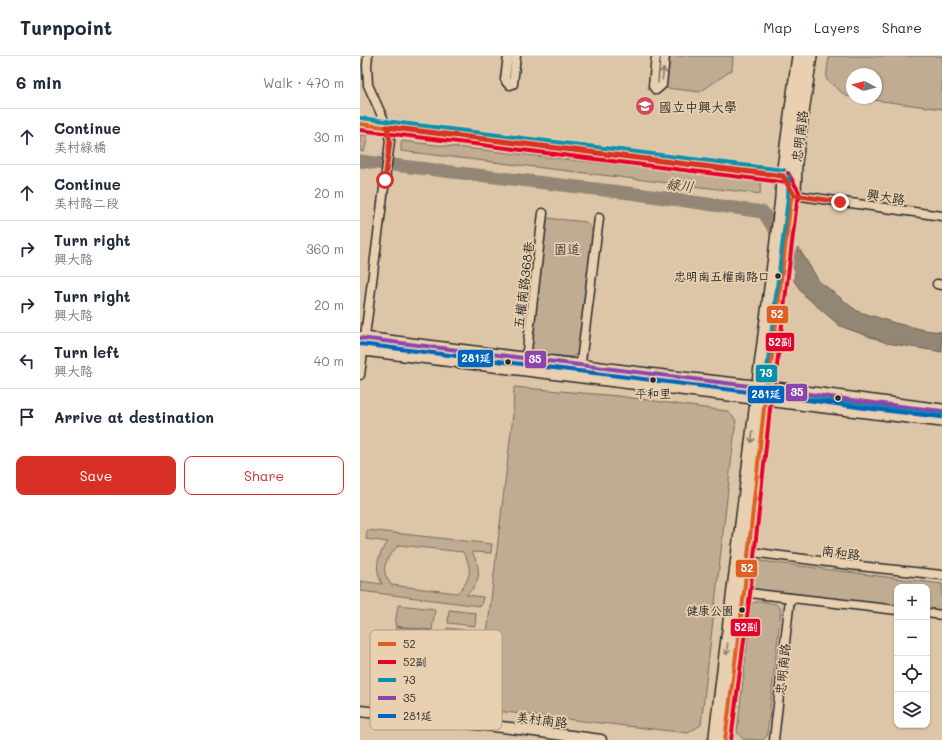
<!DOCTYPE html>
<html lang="en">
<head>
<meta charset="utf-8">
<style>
  :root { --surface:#fff; --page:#f2f2f3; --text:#1f2937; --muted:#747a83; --line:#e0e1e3; --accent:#d93025 }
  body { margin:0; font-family:Mali,"LXGW WenKai TC",sans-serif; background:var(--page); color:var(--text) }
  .controls { position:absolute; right:12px; bottom:12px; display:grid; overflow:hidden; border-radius:8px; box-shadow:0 1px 3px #0004 }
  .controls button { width:36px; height:36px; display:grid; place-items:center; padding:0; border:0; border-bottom:1px solid var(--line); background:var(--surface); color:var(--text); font:20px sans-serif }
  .compass { position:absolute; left:486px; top:12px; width:36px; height:36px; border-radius:50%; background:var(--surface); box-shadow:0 1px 3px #0004; rotate:277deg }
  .stop { position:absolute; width:12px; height:12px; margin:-9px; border:3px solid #d93025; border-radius:50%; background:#fff }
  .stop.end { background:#d93025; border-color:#fff; box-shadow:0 1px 4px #0008 }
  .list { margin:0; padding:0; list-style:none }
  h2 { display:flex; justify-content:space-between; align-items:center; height:52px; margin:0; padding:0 16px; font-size:17px }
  h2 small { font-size:13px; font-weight:400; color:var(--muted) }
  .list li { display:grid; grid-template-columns:26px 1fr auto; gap:12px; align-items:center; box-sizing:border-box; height:56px; padding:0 16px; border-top:1px solid var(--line) }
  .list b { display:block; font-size:15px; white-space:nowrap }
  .list p { margin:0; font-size:13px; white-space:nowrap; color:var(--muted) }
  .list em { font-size:13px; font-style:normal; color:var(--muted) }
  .actions { display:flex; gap:8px; padding:12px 16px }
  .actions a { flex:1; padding:9px 0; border:1px solid var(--accent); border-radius:8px; text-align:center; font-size:14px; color:var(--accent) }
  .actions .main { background:var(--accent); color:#fff }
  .icon { flex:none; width:22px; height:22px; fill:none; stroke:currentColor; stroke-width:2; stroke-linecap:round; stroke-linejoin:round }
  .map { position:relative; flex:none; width:582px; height:684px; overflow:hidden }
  header { display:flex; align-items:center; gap:24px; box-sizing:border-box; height:56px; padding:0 20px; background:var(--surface); border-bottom:1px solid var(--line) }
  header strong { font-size:19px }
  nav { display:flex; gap:22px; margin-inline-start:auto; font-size:14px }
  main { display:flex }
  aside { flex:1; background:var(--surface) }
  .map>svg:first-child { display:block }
  .green { fill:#bfac93; stroke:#756c5f; fill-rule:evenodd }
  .water { fill:#938675; stroke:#696257 }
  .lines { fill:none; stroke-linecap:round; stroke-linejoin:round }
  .river { stroke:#938675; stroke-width:13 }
  .minor-casing { stroke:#2b2b2b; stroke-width:11 }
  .tertiary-casing { stroke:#2b2b2b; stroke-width:13 }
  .secondary-casing { stroke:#2b2b2b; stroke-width:15 }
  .primary-casing { stroke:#2b2b2b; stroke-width:16 }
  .minor { stroke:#e8d0b0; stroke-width:8 }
  .tertiary { stroke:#e8d0b0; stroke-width:10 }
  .secondary { stroke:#e8d0b0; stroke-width:12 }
  .primary { stroke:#e8d0b0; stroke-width:13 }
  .bus-1-casing { stroke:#e8d0b0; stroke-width:7 }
  .bus-2-casing { stroke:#e8d0b0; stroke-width:7 }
  .bus-3-casing { stroke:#e8d0b0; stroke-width:7 }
  .bus-4-casing { stroke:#e8d0b0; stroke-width:7 }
  .bus-5-casing { stroke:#e8d0b0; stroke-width:7 }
  .bus-1 { stroke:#de5f23; stroke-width:4 }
  .bus-2 { stroke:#e4002b; stroke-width:4 }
  .bus-3 { stroke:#0990ad; stroke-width:4 }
  .bus-4 { stroke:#8e44ad; stroke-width:4 }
  .bus-5 { stroke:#0065bd; stroke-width:4 }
  .oneway { stroke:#8a7e6e }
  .route { stroke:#d93025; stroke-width:5 }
  .bus-dot { fill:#2b2b2b; stroke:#e8d0b0; stroke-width:1.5 }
  .labels { text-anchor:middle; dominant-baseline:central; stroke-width:3.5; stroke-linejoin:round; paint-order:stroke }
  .bus-label { font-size:12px; fill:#2b2b2b; stroke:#e8d0b0; text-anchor:end }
  .poi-label { font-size:13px; fill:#2b2b2b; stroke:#e8d0b0; text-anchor:start }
  .street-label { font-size:13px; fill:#2b2b2b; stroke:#e8d0b0 }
  .park-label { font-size:13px; fill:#413e3b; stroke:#e8d0b0 }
  .water-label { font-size:14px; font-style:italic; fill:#45423e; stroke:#e8d0b0 }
  .key { fill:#e8d0b0; stroke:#af9e88; stroke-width:1 }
  .key-label { font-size:11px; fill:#2b2b2b }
  .line-badge { stroke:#e8d0b0; stroke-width:1.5 }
  .badge-label { font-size:11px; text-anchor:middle; font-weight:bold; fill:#fff }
</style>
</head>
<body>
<header>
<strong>Turnpoint</strong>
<nav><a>Map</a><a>Layers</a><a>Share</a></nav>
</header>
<main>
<aside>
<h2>6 min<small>Walk · 470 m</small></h2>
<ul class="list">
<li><svg class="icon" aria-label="ahead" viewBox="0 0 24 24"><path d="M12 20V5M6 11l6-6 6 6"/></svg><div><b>Continue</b><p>美村綠橋</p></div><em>30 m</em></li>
<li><svg class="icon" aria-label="ahead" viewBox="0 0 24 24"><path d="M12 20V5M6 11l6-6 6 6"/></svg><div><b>Continue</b><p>美村路二段</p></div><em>20 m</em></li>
<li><svg class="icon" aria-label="right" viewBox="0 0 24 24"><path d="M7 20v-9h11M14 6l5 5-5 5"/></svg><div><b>Turn right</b><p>興大路</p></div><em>360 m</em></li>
<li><svg class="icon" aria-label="right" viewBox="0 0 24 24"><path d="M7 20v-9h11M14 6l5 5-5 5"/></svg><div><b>Turn right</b><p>興大路</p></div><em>20 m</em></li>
<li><svg class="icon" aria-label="left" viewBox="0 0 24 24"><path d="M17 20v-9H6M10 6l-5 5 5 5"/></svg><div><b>Turn left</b><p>興大路</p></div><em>40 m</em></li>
<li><svg class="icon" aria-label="arrive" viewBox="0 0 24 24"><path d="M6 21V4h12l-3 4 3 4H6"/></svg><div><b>Arrive at destination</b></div></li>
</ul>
<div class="actions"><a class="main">Save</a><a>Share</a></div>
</aside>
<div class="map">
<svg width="582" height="684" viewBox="0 0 582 684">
  <rect width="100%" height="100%" fill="#ddc6a8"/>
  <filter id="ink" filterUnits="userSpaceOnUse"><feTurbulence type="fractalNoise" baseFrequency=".025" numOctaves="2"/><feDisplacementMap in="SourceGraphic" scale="8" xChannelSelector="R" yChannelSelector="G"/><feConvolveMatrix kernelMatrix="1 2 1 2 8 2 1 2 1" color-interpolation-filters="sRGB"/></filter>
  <g filter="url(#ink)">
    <g class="green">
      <path d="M310 0H373L372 14 340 36 306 32Z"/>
      <path d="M469 0H582V53L499 42H516V18H492V41L486 40 466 23Z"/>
      <path d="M0 79 8 80 4 96 0 95Z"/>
      <path d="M41 85 401 125 400 138 41 95Z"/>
      <path d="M186 162 226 166 233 175 218 298 212 301 177 298 172 294Z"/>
      <path d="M154 331 258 340 367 355 376 364 341 669 328 677 118 653 153 359Z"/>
      <path d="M7 474 132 488 131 497 112 496C121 512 122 527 106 539L123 541 121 550 0 535V525L22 528C14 511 17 500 28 486L6 483ZM39 489 103 496C105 500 109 506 109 511 111 521 104 531 97 537L31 529C30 526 27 523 26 520 21 508 31 497 39 489Z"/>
      <path d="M393 504 582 528V561L567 559V531H537V555L391 535Z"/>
      <path d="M401 545 416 548 421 553 407 680 403 684 383 683 377 676 392 547Z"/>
      <path d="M38 549 75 553 72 574 35 570Z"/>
      <path d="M89 554 116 557 115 570 88 567Z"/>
      <path d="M36 571 73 575 70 596 34 592Z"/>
      <path d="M87 572 114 575 112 588 85 585Z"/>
    </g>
    <path class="water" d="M438 191 459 225 497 255 535 267 565 274 582 276V296L527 287 480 270 444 239 434 225Z"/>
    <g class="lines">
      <path class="river" d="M0 105 277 138 403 156 446 221"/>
      <defs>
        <g id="minor">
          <path d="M148 0 145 23 147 27 150 29 153 28 156 0"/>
          <path d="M296 0 293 30 296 34 302 29 305 0"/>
          <path d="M0 68 423 120 425 124"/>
          <path d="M432 136 434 139 582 160"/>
          <path d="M577 228 582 229"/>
          <path d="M166 303 183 157"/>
          <path d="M220 314 239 162"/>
          <path d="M0 319 30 85 27 71 8 29 7 9 8 0"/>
          <path d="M384 495 490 509 582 519"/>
          <path d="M380 536 537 554"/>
          <path d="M567 557 582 559"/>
          <path d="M414 684 430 542"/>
        </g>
        <path id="tertiary" d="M0 655 159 673 241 684"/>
        <g id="secondary">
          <path d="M0 282 292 319 398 331"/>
          <path d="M0 293 397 342 355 684"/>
          <path d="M365 684 384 537 405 343"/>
        </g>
        <g id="primary">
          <path d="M439 0 423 120 422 142 417 185 397 342 582 364"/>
          <path d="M399 331 582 355"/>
          <path d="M405 343 408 333 431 144 434 139 435 106 450 0"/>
        </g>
      </defs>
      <use href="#minor" class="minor-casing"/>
      <use href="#tertiary" class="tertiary-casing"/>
      <use href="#secondary" class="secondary-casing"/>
      <use href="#primary" class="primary-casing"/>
      <use href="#minor" class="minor"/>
      <use href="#tertiary" class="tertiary"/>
      <use href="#secondary" class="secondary"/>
      <use href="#primary" class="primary"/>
      <defs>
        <g id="bus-1">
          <path d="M0 68 423 120"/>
          <path d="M365 684 384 537 405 343 408 333 431 144 434 139 423 120"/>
        </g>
        <g id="bus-2">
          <path d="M0 74 422 126"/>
          <path d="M371 684 390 538 411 344 414 334 437 146 440 140 439 136 428 117"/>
        </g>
        <g id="bus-3">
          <path d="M1 62 424 114"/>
          <path d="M429 120 428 143 404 337 582 358"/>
        </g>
        <path id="bus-4" d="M0 282 398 331 506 346 582 355"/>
        <path id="bus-5" d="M0 288 397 337 505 352 581 361"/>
      </defs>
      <use href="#bus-1" class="bus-1-casing"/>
      <use href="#bus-2" class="bus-2-casing"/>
      <use href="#bus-3" class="bus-3-casing"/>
      <use href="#bus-4" class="bus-4-casing"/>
      <use href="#bus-5" class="bus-5-casing"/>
      <use href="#bus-1" class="bus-1"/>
      <use href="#bus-2" class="bus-2"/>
      <use href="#bus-3" class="bus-3"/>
      <use href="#bus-4" class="bus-4"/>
      <use href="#bus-5" class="bus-5"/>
    </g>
    <defs><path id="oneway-shaft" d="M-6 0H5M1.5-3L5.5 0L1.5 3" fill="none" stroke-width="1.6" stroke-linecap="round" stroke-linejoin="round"/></defs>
    <g class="oneway">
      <use href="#oneway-shaft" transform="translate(303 18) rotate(-83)"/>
      <use href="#oneway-shaft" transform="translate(392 381) rotate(97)"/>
      <use href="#oneway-shaft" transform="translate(367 593) rotate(97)"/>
    </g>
  </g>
  <g class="lines" filter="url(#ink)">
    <path class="route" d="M25 124 30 85 27 71 423 120 434 139 480 146"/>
  </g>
  <defs>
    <symbol id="university-disc" viewBox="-11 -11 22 22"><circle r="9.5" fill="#d1495b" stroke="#e8d0b0"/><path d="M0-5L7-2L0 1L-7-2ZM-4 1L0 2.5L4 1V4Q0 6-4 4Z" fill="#fff"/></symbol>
  </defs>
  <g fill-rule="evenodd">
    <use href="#university-disc" x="274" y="39" width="22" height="22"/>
  </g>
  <g class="bus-dot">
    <circle cx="418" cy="220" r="3.5"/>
    <circle cx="148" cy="306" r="3.5"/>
    <circle cx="293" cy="324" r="3.5"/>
    <circle cx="478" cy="342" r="3.5"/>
    <circle cx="382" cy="554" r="3.5"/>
  </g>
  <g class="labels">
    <g class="bus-label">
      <text x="410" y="220">忠明南五權南路口</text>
      <text x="293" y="337" text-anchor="middle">平和里</text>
      <text x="374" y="554">健康公園</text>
    </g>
    <g class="poi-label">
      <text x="299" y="50">國立中興大學</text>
    </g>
    <g class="street-label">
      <text transform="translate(439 80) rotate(-83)">忠明南路</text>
      <text transform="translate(526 140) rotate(9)">興大路</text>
      <text transform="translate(163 229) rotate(-83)">五權南路368巷</text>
      <text transform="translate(481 496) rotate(7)">南和路</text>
      <text transform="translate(422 613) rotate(-84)">忠明南路</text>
      <text transform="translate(182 663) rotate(7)">美村南路</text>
    </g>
    <g class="park-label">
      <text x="207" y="192">園道</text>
    </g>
    <g class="water-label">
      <text transform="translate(320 129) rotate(7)">綠川</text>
    </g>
  </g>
  <rect x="10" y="574" width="132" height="100" rx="6" class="key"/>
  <rect x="18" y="586" width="18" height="4" fill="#de5f23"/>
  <rect x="18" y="604" width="18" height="4" fill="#e4002b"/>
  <rect x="18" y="622" width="18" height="4" fill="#0990ad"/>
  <rect x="18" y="640" width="18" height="4" fill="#8e44ad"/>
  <rect x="18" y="658" width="18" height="4" fill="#0065bd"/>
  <g class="key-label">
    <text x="43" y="592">52</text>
    <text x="43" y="610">52副</text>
    <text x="43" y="628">73</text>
    <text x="43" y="646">35</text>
    <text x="43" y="664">281延</text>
  </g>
  <g class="line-badge">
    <rect x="406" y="249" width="23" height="19" rx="4" fill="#de5f23"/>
    <rect x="405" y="276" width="30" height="20" rx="4" fill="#e4002b"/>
    <rect x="97" y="293" width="37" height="19" rx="4" fill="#0065bd"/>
    <rect x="164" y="294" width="23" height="19" rx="4" fill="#8e44ad"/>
    <rect x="395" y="308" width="23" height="19" rx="4" fill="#0990ad"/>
    <rect x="425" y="327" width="23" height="19" rx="4" fill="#8e44ad"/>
    <rect x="387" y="329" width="38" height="19" rx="4" fill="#0065bd"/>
    <rect x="375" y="503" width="23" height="19" rx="4" fill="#de5f23"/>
    <rect x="370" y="562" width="31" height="19" rx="4" fill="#e4002b"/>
  </g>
  <g class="badge-label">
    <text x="417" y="262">52</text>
    <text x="420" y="290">52副</text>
    <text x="116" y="306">281延</text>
    <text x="175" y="307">35</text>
    <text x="406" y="321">73</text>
    <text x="437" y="340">35</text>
    <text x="406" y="342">281延</text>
    <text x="387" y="516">52</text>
    <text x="386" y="575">52副</text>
  </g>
</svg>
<div class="controls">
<button>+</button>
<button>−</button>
<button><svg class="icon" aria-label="locate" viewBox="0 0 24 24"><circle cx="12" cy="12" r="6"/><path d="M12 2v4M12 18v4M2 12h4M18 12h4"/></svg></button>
<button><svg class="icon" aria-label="layers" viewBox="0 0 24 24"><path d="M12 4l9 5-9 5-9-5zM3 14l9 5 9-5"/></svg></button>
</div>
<svg class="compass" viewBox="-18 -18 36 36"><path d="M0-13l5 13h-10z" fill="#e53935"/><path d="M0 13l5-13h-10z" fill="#747a83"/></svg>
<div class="stop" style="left:25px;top:124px"></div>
<div class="stop end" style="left:480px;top:146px"></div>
</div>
</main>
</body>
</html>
